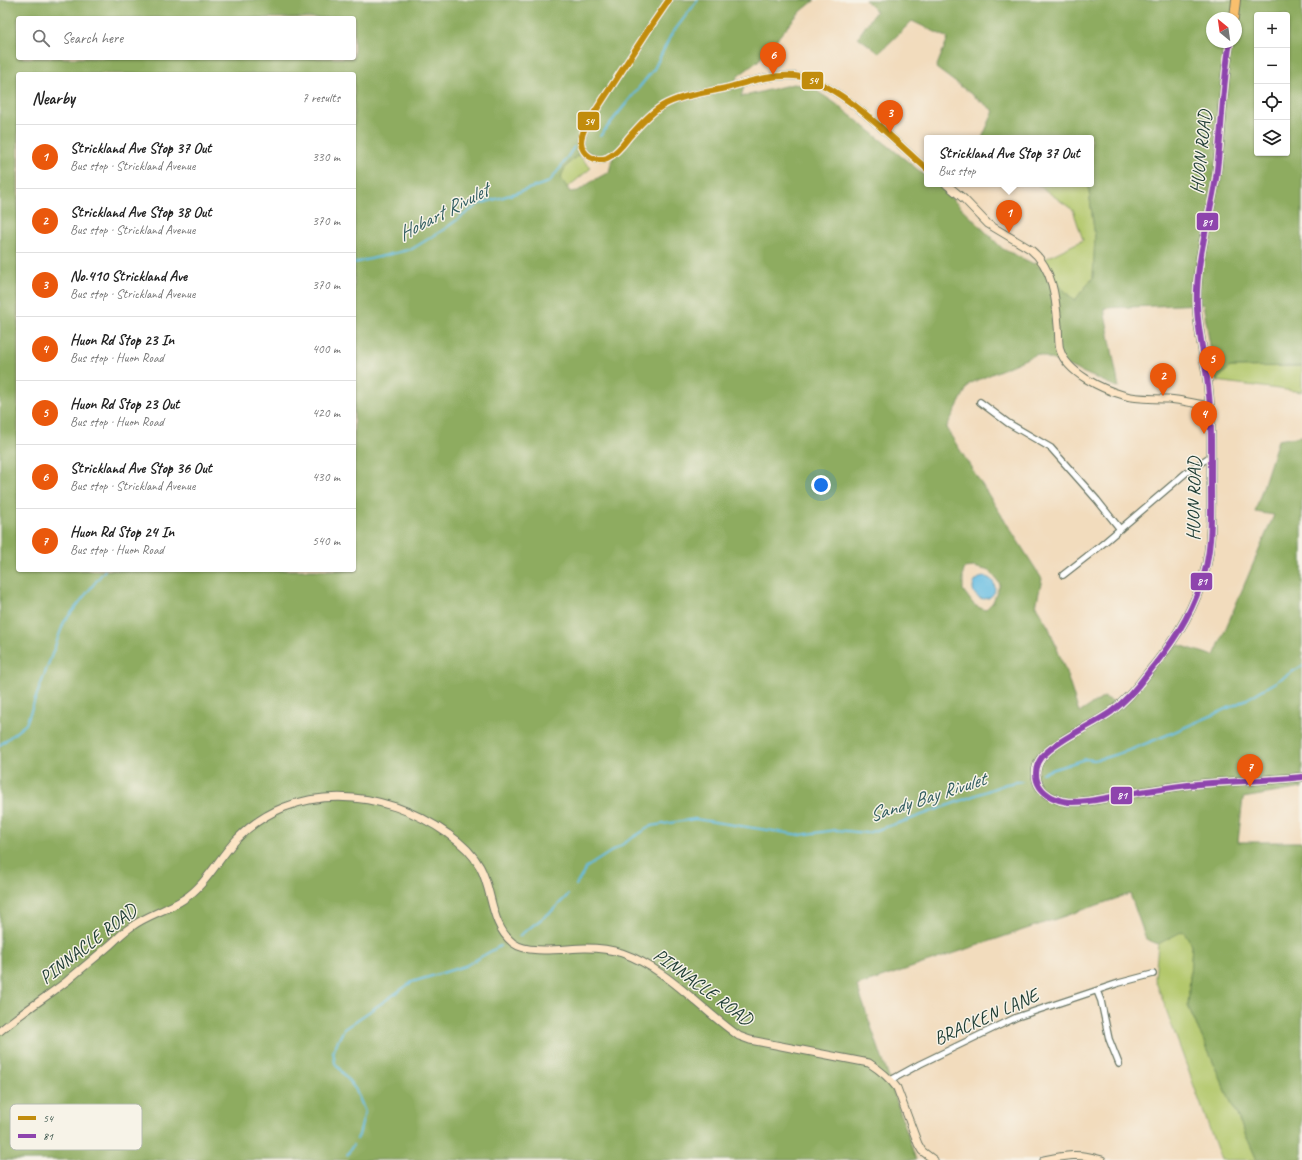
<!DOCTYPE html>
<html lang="en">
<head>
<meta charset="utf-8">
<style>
  :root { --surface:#fff; --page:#f6f6f6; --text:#222; --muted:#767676; --line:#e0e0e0; --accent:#ea580c }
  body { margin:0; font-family:Caveat,sans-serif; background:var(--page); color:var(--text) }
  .controls { position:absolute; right:12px; top:12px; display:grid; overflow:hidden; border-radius:4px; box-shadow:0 1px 3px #0004 }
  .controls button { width:36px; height:36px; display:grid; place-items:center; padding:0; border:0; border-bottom:1px solid var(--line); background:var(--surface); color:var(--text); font:20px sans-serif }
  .compass { position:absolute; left:1206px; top:12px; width:36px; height:36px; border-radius:50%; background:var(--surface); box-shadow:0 1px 3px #0004; rotate:331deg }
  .you { position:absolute; left:821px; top:485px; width:14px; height:14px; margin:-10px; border:3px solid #fff; border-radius:50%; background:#1a73e8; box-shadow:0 0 0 6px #1a73e833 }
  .badge { display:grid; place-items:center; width:26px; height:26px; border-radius:50%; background:var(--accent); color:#fff; font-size:13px; font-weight:700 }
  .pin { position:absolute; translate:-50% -33px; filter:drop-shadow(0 1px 2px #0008) }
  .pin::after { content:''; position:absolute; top:21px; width:14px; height:12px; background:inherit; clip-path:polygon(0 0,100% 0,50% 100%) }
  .popup { position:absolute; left:924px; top:135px; width:170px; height:52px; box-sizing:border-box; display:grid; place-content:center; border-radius:4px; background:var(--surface); filter:drop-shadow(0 1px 3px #0005); font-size:13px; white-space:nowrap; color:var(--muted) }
  .popup b { font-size:15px; color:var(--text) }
  .popup::after { content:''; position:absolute; left:50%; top:100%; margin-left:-8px; border:8px solid transparent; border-top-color:var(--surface) }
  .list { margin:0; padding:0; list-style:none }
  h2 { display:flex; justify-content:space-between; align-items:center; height:52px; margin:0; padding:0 16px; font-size:17px }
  h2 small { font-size:13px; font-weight:400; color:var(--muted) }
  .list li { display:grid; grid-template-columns:26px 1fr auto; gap:12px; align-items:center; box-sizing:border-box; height:64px; padding:0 16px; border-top:1px solid var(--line) }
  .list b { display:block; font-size:15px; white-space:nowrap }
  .list p { margin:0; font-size:13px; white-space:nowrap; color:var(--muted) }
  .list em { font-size:13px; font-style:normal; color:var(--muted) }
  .icon { flex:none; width:22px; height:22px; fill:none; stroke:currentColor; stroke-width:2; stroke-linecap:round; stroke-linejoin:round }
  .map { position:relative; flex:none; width:1302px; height:1160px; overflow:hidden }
  .search { position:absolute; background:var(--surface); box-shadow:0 1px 3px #0004; left:16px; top:16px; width:340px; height:44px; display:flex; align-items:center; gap:10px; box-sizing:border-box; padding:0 14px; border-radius:4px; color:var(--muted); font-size:15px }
  .panel { position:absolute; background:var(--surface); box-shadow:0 1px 3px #0004; left:16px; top:72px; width:340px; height:500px; border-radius:4px }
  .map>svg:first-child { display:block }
  .green { fill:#b3c86c; stroke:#698250 }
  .forest { fill:#8eac60; stroke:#56744a; fill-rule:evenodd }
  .water { fill:#66bde3; stroke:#427d8c }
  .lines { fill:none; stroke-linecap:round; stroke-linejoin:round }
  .stream { stroke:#66bde3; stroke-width:2 }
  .street-casing { stroke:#697564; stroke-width:8 }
  .secondary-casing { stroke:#697564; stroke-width:9 }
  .primary-casing { stroke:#697564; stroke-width:10 }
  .street { stroke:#fff; stroke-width:5.5 }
  .secondary { stroke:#fde5c5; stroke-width:7 }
  .primary { stroke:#f9bf6d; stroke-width:8 }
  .bus-1-casing { stroke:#f7f3e8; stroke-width:9 }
  .bus-2-casing { stroke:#f7f3e8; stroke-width:9 }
  .bus-1 { stroke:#c18c0d; stroke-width:6 }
  .bus-2 { stroke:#8e44ad; stroke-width:6 }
  .labels { text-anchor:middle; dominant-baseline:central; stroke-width:3; stroke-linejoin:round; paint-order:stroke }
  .street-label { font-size:19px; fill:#1f3d34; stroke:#f7f3e8 }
  .water-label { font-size:20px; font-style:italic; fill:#315d60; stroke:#f7f3e8 }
  .key { fill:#f7f3e8; stroke:#b6bcb2; stroke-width:1 }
  .key-label { font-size:11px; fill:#1f3d34 }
  .line-badge { stroke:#f7f3e8; stroke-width:1.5 }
  .badge-label { font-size:11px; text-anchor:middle; font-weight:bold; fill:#fff }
</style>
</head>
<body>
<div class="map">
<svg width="1302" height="1160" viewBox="0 0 1302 1160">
  <rect width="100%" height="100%" fill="#f7f3e8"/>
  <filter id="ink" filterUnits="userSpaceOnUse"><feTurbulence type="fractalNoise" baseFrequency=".025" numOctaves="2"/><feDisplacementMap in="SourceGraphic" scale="8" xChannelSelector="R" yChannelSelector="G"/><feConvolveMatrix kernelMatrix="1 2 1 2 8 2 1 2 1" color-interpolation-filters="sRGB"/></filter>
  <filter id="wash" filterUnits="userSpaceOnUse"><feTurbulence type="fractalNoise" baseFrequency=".012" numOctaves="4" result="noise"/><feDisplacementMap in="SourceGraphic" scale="16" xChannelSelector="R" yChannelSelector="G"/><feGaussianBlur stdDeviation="0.9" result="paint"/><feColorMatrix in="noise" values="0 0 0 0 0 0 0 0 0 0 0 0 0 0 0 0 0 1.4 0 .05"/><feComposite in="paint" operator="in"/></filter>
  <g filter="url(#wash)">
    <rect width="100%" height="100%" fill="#f2dcbd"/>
    <g class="green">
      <path d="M578 155 591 168 568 187H565L559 181C563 169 568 163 578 155Z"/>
      <path d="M1037 184H1088L1095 237 1093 278 1074 301 1048 273 1034 264 1083 240 1073 210Z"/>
      <path d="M1302 366V392L1216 381 1230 367Z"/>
      <path d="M1183 930 1192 944 1188 1006 1257 1160H1221L1155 979 1158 944Z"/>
    </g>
    <path class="forest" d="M0 0H815L799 13 758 61 738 76 734 85 745 83 741 97 793 84 809 86 835 103 927 177V184H936L942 189 1003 249 1034 264 1048 273 1074 301 1093 278 1095 237 1088 184H1091V138H982L994 111 936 68 948 38 912 21 879 53 858 37 876 11 865 0H1302V366L1230 367 1216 381 1203 304 1104 308 1119 388 1059 362 1037 354 969 384 946 428 1042 579 1036 606 1049 628 1066 672 1079 713 1104 697 1121 705 1160 658 1179 645 1214 656 1274 515 1255 512 1278 440 1302 436V788L1243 798 1238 842H1302V1160H1257L1188 1006 1192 944 1183 931 1158 944 1146 939 1130 894 857 986 891 1084 916 1160H0ZM1257 15H1287V153H1257ZM18 18H354V58H18ZM1212 18H1236V42H1212ZM18 74H354V570H18ZM584 150 603 159 614 153 609 172 594 180 578 191 570 192 561 178C564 164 574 159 584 150ZM974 567 990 571 1000 584 993 602 985 610 974 605 963 590V573L965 568Z"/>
    <circle class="water" cx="984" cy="588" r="11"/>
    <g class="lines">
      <g class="stream">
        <path d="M600 136 654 69 671 35 698 0"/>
        <path d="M354 263 412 249 443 230 479 204 510 195 549 182 561 167 574 147"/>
        <path d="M0 745 26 724 64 622 105 570"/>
        <path d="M1042 773 1085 759 1094 760 1104 758 1130 750 1167 735 1220 712 1247 699 1302 666"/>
        <path d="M576 885 587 867 651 826 695 819 800 835 836 830 867 833 908 820 1006 784 1022 781"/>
        <path d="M519 936 552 911 568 895"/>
        <path d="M357 1139 359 1135 365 1112 356 1090 335 1063 333 1051 344 1029 412 982 465 966 500 946"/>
        <path d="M347 1155 353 1145"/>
      </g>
    </g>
  </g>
  <g filter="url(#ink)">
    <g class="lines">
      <defs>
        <g id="street">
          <path d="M980 402 1008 423 1051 448 1097 500 1120 529"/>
          <path d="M1063 575 1099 547 1187 472 1211 456"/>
          <path d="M1097 991 1101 1001 1109 1039 1119 1064"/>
          <path d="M891 1080 920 1064 1017 1017 1119 983 1153 974"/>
        </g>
        <g id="secondary">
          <path d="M669 0 649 29 587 124C584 130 581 135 581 142 582 155 595 163 607 158 616 154 623 145 629 137 639 126 649 114 662 106 681 95 705 93 726 88 748 82 772 74 795 76 838 80 894 141 927 169"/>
          <path d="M946 184 964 199 988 224 1030 249C1053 267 1056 299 1058 326 1059 334 1058 343 1060 350 1067 373 1102 389 1123 395 1137 400 1153 398 1168 399 1182 400 1196 404 1210 406"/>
          <path d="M0 1031C21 1013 45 998 67 981 81 969 96 957 110 945 117 939 123 932 131 927 147 915 168 910 184 899 206 885 218 859 236 840 293 780 384 788 448 834 460 842 473 854 480 867 493 890 490 925 513 943 529 955 565 948 585 948 598 948 610 949 622 953 668 969 700 1009 739 1036L750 1040 869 1063C880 1070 889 1077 897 1088L918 1144 922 1151 934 1160"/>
          <path d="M1044 1160C1066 1155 1080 1153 1102 1160"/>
        </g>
        <g id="primary">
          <path d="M1234 18 1236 0"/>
          <path d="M1230 42C1222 87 1222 133 1216 178 1209 221 1195 264 1197 307 1198 331 1204 354 1207 378 1212 412 1211 447 1211 482 1211 516 1213 551 1201 584 1189 619 1171 645 1148 673 1137 688 1126 701 1111 712 1091 726 1057 740 1042 757 1035 766 1034 778 1040 787 1046 796 1058 801 1068 802 1085 803 1101 799 1117 796 1141 792 1164 788 1188 785 1226 781 1264 781 1302 777"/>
        </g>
      </defs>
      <use href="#street" class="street-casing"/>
      <use href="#secondary" class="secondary-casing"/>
      <use href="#primary" class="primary-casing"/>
      <use href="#street" class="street"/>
      <use href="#secondary" class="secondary"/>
      <use href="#primary" class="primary"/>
      <defs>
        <path id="bus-1" d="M669 0 649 29 587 124C584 130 581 135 581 142 582 155 595 163 607 158 616 154 623 145 629 137 639 126 649 114 662 106 681 95 705 93 726 88 748 82 772 74 795 76 838 80 894 141 927 169"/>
        <path id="bus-2" d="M1230 42C1222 87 1222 133 1216 178 1209 221 1195 264 1197 307 1198 331 1204 354 1207 378 1212 412 1211 447 1211 482 1211 516 1213 551 1201 584 1189 619 1171 645 1148 673 1137 688 1126 701 1111 712 1091 726 1057 740 1042 757 1035 766 1034 778 1040 787 1046 796 1058 801 1068 802 1085 803 1101 799 1117 796 1141 792 1164 788 1188 785 1226 781 1264 781 1302 777"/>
      </defs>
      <use href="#bus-1" class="bus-1-casing"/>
      <use href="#bus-2" class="bus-2-casing"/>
      <use href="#bus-1" class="bus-1"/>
      <use href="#bus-2" class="bus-2"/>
    </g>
  </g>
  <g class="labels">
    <g class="street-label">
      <text transform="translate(1201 152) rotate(-84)">HUON ROAD</text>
      <text transform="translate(1194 499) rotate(-89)">HUON ROAD</text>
      <text transform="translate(88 944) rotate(-38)">PINNACLE ROAD</text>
      <text transform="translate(703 987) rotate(36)">PINNACLE ROAD</text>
      <text transform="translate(986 1017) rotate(-24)">BRACKEN LANE</text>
    </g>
    <g class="water-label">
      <text transform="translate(443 212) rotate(-28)">Hobart Rivulet</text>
      <text transform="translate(927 797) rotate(-18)">Sandy Bay Rivulet</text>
    </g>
  </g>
  <rect x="10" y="1104" width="132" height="46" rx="6" class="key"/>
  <rect x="18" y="1116" width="18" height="4" fill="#c18c0d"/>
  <rect x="18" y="1134" width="18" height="4" fill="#8e44ad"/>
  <g class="key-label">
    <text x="43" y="1122">54</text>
    <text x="43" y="1140">81</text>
  </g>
  <g class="line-badge">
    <rect x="801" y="71" width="23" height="19" rx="4" fill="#c18c0d"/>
    <rect x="577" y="111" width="23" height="20" rx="4" fill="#c18c0d"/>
    <rect x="1196" y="212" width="23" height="19" rx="4" fill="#8e44ad"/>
    <rect x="1190" y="572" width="23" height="19" rx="4" fill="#8e44ad"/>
    <rect x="1110" y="786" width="23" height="19" rx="4" fill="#8e44ad"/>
  </g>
  <g class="badge-label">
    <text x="813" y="84">54</text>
    <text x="589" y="125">54</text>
    <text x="1207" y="226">81</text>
    <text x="1202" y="585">81</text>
    <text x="1122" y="799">81</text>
  </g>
</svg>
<div class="controls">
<button>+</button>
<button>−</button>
<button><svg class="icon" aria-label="locate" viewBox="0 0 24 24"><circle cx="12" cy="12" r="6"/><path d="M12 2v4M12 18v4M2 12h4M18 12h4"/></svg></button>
<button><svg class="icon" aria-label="layers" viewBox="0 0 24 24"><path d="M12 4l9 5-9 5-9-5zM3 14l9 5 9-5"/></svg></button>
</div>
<svg class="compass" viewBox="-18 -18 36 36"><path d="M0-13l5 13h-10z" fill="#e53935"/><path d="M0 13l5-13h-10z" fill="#767676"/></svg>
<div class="you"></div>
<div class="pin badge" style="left:1009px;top:233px">1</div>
<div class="popup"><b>Strickland Ave Stop 37 Out</b>Bus stop</div>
<div class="pin badge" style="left:1163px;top:396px">2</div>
<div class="pin badge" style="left:890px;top:133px">3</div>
<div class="pin badge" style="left:1204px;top:434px">4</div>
<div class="pin badge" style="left:1212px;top:379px">5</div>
<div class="pin badge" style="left:773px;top:75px">6</div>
<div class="pin badge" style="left:1250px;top:787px">7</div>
<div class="search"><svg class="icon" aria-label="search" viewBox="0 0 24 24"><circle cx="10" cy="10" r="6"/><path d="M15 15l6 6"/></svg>Search here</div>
<section class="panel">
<h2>Nearby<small>7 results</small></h2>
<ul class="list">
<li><span class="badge">1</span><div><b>Strickland Ave Stop 37 Out</b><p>Bus stop · Strickland Avenue</p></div><em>330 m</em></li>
<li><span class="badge">2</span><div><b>Strickland Ave Stop 38 Out</b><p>Bus stop · Strickland Avenue</p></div><em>370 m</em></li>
<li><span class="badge">3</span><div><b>No.410 Strickland Ave</b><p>Bus stop · Strickland Avenue</p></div><em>370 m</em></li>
<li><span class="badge">4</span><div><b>Huon Rd Stop 23 In</b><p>Bus stop · Huon Road</p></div><em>400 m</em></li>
<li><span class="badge">5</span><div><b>Huon Rd Stop 23 Out</b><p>Bus stop · Huon Road</p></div><em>420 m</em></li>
<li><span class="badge">6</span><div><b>Strickland Ave Stop 36 Out</b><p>Bus stop · Strickland Avenue</p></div><em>430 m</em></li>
<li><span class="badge">7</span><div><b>Huon Rd Stop 24 In</b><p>Bus stop · Huon Road</p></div><em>540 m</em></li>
</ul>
</section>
</div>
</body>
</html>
